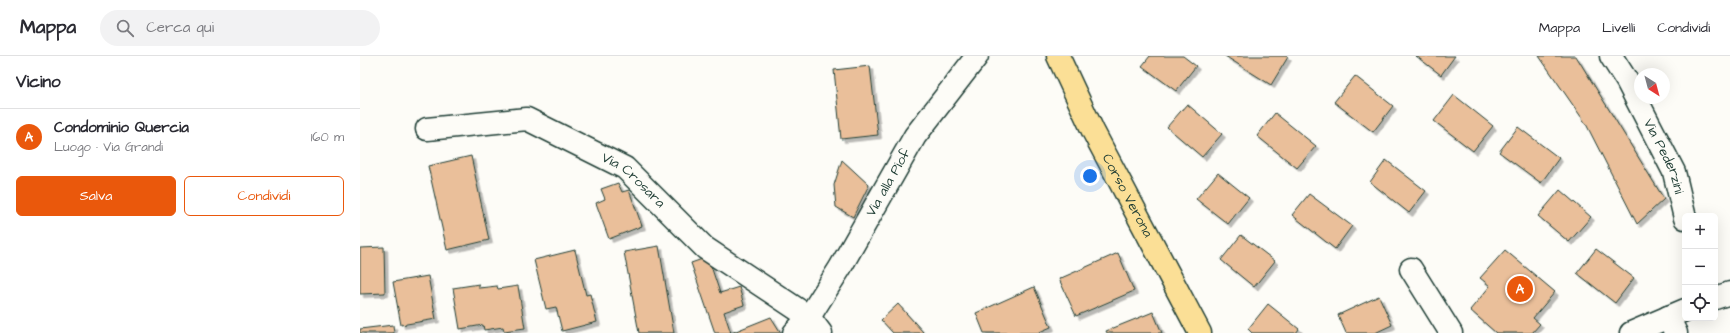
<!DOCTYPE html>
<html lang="it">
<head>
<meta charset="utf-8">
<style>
  :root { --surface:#fff; --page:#f2f2f3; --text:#2b2b33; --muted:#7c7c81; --line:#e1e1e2; --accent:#ea580c }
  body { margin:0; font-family:"Architects Daughter",sans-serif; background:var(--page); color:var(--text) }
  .controls { position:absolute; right:12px; bottom:12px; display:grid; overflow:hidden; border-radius:6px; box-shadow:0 4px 16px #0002 }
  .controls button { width:36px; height:36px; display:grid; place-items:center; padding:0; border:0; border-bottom:1px solid var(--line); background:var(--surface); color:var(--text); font:20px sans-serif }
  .compass { position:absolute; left:1274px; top:12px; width:36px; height:36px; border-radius:50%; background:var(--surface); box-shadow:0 4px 16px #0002; rotate:144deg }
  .you { position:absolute; left:730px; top:120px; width:14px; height:14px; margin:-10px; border:3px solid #fff; border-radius:50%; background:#1a73e8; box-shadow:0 0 0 6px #1a73e833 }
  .badge { display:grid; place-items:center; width:26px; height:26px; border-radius:50%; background:var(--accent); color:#fff; font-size:13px; font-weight:700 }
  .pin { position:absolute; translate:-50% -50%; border:2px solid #fff; box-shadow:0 1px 4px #0006 }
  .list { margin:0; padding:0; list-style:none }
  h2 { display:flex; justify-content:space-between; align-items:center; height:52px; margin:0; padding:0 16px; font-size:17px }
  h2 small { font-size:13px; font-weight:400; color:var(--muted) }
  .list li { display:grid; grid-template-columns:26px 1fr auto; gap:12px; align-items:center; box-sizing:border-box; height:56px; padding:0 16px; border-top:1px solid var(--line) }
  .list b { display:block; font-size:15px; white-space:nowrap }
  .list p { margin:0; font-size:13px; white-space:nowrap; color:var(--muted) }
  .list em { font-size:13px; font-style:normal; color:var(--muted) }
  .actions { display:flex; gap:8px; padding:12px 16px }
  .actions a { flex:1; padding:9px 0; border:1px solid var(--accent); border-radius:6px; text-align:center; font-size:14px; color:var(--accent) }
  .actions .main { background:var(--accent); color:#fff }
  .icon { flex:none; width:22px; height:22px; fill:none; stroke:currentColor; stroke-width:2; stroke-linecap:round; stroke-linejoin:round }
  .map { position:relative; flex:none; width:1370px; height:277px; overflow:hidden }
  header { display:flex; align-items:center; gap:24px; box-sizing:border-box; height:56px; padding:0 20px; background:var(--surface); border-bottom:1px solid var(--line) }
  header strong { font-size:19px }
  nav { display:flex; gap:22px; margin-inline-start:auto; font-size:14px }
  .search { width:280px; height:36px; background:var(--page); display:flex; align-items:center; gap:10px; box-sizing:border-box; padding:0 14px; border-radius:22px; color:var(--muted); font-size:15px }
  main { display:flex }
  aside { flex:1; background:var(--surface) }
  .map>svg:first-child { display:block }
  .building { fill:#eabf9a; stroke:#1f3d34; filter:url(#shadow) }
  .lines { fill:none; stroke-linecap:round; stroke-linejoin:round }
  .minor-casing { stroke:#1f3d34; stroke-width:25 }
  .major-casing { stroke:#1f3d34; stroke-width:25 }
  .minor { stroke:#fdfcf7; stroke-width:22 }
  .major { stroke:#fbdf96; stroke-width:22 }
  .labels { text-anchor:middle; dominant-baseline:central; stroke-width:3.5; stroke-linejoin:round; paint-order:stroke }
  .street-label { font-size:14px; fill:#1f3d34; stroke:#fdfcf7 }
</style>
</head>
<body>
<header>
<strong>Mappa</strong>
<div class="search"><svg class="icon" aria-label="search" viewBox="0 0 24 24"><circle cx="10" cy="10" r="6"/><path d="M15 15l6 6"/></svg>Cerca qui</div>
<nav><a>Mappa</a><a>Livelli</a><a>Condividi</a></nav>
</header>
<main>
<aside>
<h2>Vicino<small></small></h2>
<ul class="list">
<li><span class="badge">A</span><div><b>Condominio Quercia</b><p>Luogo · Via Grandi</p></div><em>160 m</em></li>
</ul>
<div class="actions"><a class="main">Salva</a><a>Condividi</a></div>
</aside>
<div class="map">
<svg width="1370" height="277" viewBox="0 0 1370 277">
  <defs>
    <filter id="shadow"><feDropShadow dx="3.5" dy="3.5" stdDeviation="0" flood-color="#0004"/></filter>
  </defs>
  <rect width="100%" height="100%" fill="#fdfcf7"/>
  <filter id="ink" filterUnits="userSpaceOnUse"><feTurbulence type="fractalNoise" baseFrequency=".025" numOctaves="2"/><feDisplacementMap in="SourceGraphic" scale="8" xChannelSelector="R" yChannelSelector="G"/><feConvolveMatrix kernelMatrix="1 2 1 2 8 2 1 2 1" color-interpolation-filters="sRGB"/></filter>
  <g filter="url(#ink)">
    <g class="building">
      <path d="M790 0H823L836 10 816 35 782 10Z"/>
      <path d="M865 0H926L928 1 911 29Z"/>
      <path d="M1056 0H1095L1081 19Z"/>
      <path d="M1179 0H1216L1304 143 1277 168 1226 68Z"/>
      <path d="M510 10 518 79 481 83 474 14Z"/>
      <path d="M995 20 1033 50 1013 76 974 46Z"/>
      <path d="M1094 39 1133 70 1113 95 1074 65Z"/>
      <path d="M827 48 862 78 842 101 807 71Z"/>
      <path d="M915 57 956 90 937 112 897 80Z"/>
      <path d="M1158 71 1199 102 1181 127 1139 96Z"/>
      <path d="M111 100 129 184 87 194 68 110Z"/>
      <path d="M482 104 509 129 493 161 476 151 474 129Z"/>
      <path d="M1026 104 1066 135 1049 157 1010 126Z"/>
      <path d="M858 117 889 142 868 168 836 143Z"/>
      <path d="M258 127 262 136 269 134 282 170 249 183 236 147 245 143 241 133Z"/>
      <path d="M1200 134 1231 161 1209 186 1178 160Z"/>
      <path d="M949 138 992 170 975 193 932 159Z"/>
      <path d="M881 179 915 205 894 231 861 204Z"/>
      <path d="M299 190 314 277H279L264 196Z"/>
      <path d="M24 191 25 237 0 238V192Z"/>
      <path d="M1236 193 1274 222 1255 247 1217 217Z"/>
      <path d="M215 194 226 239 230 238 237 266 202 275 196 251 186 253 174 204Z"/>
      <path d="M1145 194 1195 236 1173 262 1180 268 1172 277H1136L1110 254 1130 230 1120 222Z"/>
      <path d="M758 197 774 235 716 260 699 223Z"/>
      <path d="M348 201 360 237 379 231 384 249 364 256 371 277H355L331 207Z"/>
      <path d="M68 220 76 263 41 269 33 226Z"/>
      <path d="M119 228V232L137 230 138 233 158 230 165 272 144 275 143 271 124 274 123 269 100 273 93 232Z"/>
      <path d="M674 231 691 271 677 277H624L616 257Z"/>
      <path d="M1019 240 1032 269 1015 277H986L978 259Z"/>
      <path d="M538 248 563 276 562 277H533L521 264Z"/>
      <path d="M908 248 939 273 936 277H892L888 273Z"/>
      <path d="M793 256 802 277H747L746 275Z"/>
      <path d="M411 261 421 277H369H371Z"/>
      <path d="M33 269 34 277H0V273Z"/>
    </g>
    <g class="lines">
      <defs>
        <g id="minor">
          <path id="s1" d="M1251 0 1267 25 1314 116 1325 162"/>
          <path id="s2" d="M67 73 167 63 265 112 345 192 449 261 461 277"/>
          <path d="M1051 213 1091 277"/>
          <path d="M1355 242 1370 237"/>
          <path d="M1308 261 1316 277"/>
          <path id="s3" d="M434 277 449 261 480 212 555 80 617 0"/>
          <path d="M1271 277 1325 254"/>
        </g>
        <g id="major">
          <path id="s4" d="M698 0 733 75 840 277"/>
        </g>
      </defs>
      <use href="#minor" class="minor-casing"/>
      <use href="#major" class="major-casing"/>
      <use href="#minor" class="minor"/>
      <use href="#major" class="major"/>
    </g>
  </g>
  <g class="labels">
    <g class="street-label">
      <text stroke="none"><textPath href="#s1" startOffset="114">Via Pederzini</textPath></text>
      <text stroke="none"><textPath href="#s2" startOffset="224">Via Crosara</textPath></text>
      <text stroke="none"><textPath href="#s3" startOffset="178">Via alla Piof</textPath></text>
      <text stroke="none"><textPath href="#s4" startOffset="156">Corso Verona</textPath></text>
    </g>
  </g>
</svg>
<div class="controls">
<button>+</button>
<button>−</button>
<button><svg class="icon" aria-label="locate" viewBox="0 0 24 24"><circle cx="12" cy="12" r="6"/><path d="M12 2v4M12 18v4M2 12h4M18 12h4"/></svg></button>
</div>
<svg class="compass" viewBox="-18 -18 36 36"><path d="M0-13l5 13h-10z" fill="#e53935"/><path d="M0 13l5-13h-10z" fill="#7c7c81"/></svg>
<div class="you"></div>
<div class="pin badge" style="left:1160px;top:233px">A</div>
</div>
</main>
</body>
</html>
